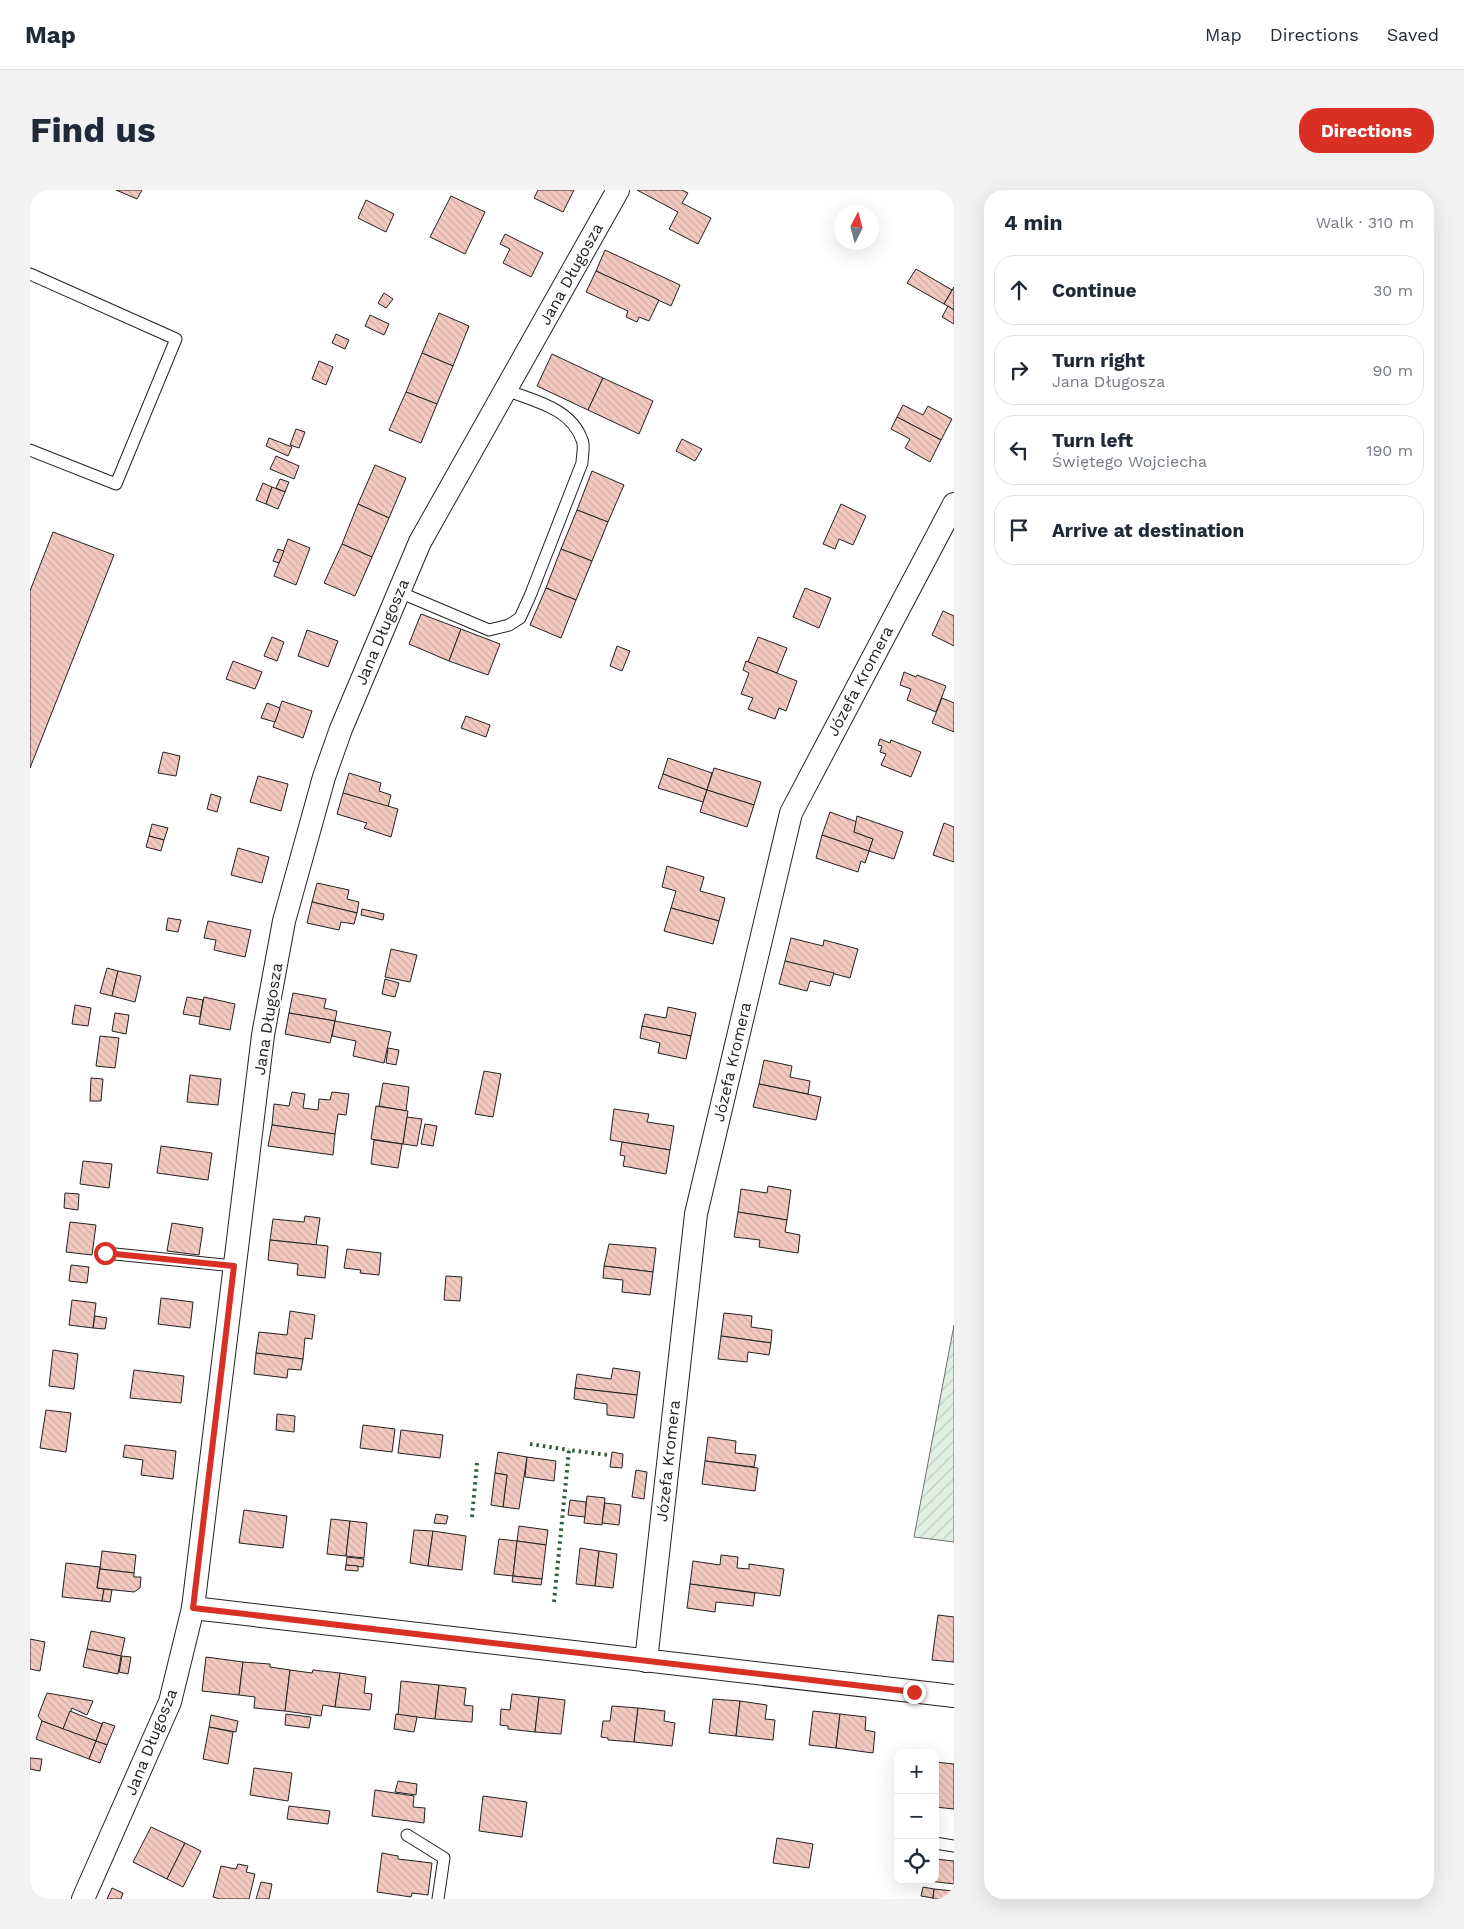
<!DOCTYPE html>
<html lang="en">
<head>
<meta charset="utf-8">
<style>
  :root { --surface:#fff; --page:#f2f2f3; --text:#1f2937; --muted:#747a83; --line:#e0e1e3; --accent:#d93025 }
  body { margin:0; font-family:"Work Sans",sans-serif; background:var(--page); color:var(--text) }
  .controls { position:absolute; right:15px; bottom:15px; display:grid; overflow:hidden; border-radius:10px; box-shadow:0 5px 20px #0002 }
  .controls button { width:45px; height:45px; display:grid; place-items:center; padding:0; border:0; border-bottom:1px solid var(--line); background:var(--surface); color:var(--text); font:25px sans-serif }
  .compass { position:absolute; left:804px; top:15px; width:45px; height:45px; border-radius:50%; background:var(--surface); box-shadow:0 5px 20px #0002; rotate:6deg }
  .stop { position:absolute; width:15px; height:15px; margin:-11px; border:4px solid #d93025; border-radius:50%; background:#fff }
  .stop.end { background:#d93025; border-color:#fff; box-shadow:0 1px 5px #0008 }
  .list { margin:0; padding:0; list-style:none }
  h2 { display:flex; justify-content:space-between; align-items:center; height:65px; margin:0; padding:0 20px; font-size:21px }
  h2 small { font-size:16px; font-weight:400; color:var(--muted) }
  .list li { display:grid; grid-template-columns:32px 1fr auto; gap:15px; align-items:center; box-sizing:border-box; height:70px; margin:0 10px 10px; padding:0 10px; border:1px solid var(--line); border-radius:20px }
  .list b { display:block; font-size:19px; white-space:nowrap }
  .list p { margin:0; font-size:16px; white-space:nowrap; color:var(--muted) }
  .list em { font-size:16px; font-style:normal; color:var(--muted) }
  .icon { flex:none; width:28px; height:28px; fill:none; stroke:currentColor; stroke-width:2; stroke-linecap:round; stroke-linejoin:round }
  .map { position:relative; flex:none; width:924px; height:1709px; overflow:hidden; border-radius:20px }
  header { display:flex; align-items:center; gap:30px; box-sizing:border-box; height:70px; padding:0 25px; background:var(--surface); border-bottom:1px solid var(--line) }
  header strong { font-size:24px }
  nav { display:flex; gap:28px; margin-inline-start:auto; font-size:18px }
  .intro { display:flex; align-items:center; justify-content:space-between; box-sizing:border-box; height:120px; padding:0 30px }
  h1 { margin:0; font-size:35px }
  .button { padding:12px 22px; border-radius:20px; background:var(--accent); color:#fff; font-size:18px; font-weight:700 }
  main { display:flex; gap:30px; padding:0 30px }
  aside { flex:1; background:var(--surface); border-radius:20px; box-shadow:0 5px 20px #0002 }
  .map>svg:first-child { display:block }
  .garden { fill:url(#garden-furrows); stroke:#6f6f6f }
  .building { fill:url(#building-back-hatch); stroke:#222 }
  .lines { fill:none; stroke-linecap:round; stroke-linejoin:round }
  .lane-casing { stroke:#222; stroke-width:13 }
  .street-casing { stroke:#222; stroke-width:24 }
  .lane { stroke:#fff; stroke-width:11 }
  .street { stroke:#fff; stroke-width:22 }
  .hedge { stroke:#2f5e38; stroke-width:4; stroke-dasharray:2.5 4; stroke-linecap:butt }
  .route { stroke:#d93025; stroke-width:6 }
  .labels { text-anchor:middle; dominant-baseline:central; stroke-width:4; stroke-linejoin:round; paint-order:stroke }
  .street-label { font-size:16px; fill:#222; stroke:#fff }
</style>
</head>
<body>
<header>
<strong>Map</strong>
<nav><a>Map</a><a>Directions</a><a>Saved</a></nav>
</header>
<div class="intro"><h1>Find us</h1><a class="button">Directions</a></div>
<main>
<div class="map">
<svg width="924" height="1709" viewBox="0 0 924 1709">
  <defs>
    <pattern id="garden-furrows" width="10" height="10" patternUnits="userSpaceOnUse" patternTransform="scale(1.25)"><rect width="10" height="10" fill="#e0efe3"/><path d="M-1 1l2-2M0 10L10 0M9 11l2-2" fill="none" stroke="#c0cdc2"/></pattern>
    <pattern id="building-back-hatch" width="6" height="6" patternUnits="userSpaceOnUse" patternTransform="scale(1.25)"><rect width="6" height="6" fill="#f3c9c0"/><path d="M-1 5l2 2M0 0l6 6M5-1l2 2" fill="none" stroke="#d0aca5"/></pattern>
  </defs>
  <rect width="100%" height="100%" fill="#fff"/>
  <path class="garden" d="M924 1135V1352L884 1347Z"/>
  <g class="building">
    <path d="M86 0H112L107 9Z"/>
    <path d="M508 0H544L533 22 504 8Z"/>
    <path d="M607 0H652L658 3 652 13 681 28 668 54 639 39 648 22Z"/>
    <path d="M421 6 455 22 435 64 400 47Z"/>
    <path d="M336 10 364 24 356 42 328 28Z"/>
    <path d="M475 44 513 63 501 87 473 73 480 59 470 54Z"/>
    <path d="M575 60 650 95 641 116 566 81Z"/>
    <path d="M886 79 922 100 914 114 877 93Z"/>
    <path d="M566 81 629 110 619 131 609 127 607 132 596 127 598 121 556 102Z"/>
    <path d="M924 97V120L914 114Z"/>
    <path d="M354 103 363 109 356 118 348 113Z"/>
    <path d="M918 116 924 120V134L912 127Z"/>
    <path d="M409 123 439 136 423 176 392 163Z"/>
    <path d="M340 125 359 134 354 145 335 136Z"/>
    <path d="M306 144 319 150 315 159 302 153Z"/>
    <path d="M392 163 423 176 407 214 376 202Z"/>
    <path d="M522 164 573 188 558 220 507 196Z"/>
    <path d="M289 171 303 177 296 195 282 189Z"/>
    <path d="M573 188 623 211 609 244 558 220Z"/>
    <path d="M376 202 407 214 391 253 359 240Z"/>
    <path d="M873 215 893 225 898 216 922 229 911 250 867 227Z"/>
    <path d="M867 227 911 250 900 272 875 258 880 249 861 239Z"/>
    <path d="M266 239 275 242 269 258 260 255Z"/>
    <path d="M239 248 262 257 258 266 236 256Z"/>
    <path d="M652 249 672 259 665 271 646 261Z"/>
    <path d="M246 266 269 276 264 289 240 279Z"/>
    <path d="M345 275 376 288 359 328 328 314Z"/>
    <path d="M562 281 594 295 578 332 547 320Z"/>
    <path d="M250 289 259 292 255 302 246 298Z"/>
    <path d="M233 293 242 297 236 314 226 310Z"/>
    <path d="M242 297 255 302 248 319 236 314Z"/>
    <path d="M328 314 359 328 342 367 312 354Z"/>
    <path d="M811 314 836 326 823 355 809 349 805 359 793 354Z"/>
    <path d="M547 320 578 332 562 371 531 359Z"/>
    <path d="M23 342 84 365 0 578V401Z"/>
    <path d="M258 349 280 358 266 395 244 386Z"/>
    <path d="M312 354 342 367 325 406 294 393Z"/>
    <path d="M248 359 254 361 249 373 243 371Z"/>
    <path d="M531 359 562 371 546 410 516 398Z"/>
    <path d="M516 398 546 410 531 448 500 435Z"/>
    <path d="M775 398 801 408 789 438 763 427Z"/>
    <path d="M913 421 924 426V456L902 445Z"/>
    <path d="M391 424 431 439 419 471 379 454Z"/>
    <path d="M431 439 470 454 458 485 419 471Z"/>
    <path d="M277 440 308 451 298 477 268 466Z"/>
    <path d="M242 447 254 452 247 471 234 466Z"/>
    <path d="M728 447 757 458 747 483 718 472Z"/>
    <path d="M587 456 600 461 592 481 580 476Z"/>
    <path d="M203 471 232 482 225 499 196 489Z"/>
    <path d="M716 471 767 491 756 521 749 518 745 529 718 519 723 508 711 504 719 483 713 480Z"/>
    <path d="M874 482 886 487 887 485 916 496 906 522 877 510 881 499 870 495Z"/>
    <path d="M912 508 924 513V542L902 533Z"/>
    <path d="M252 511 282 521 273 548 243 537Z"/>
    <path d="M237 513 250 518 245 532 231 528Z"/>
    <path d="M436 526 460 535 456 547 431 538Z"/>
    <path d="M850 549 860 553 861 550 891 562 881 587 851 575 856 564 850 562 852 556 848 555Z"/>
    <path d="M133 562 150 566 146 586 128 583Z"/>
    <path d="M638 568 682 583 677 600 633 584Z"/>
    <path d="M684 578 731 592 724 615 677 600Z"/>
    <path d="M319 583 351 593 349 601 361 605 358 617 313 603Z"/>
    <path d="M633 584 677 600 673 612 628 598Z"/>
    <path d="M228 586 258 594 251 621 220 612Z"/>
    <path d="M677 600 724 615 717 637 670 622Z"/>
    <path d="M313 603 368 619 361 647 334 638 337 633 307 624Z"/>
    <path d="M181 604 191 607 187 622 177 619Z"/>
    <path d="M800 622 827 632 824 642 843 649 839 661 792 645Z"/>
    <path d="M827 626 873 642 864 669 839 661 843 649 824 642Z"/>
    <path d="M914 633 924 637V672L903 665Z"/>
    <path d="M122 634 138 638 134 650 119 646Z"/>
    <path d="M792 645 839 661 835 673 831 671 828 682 786 668Z"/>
    <path d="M119 646 134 650 131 661 116 657Z"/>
    <path d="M208 658 239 667 232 693 201 685Z"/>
    <path d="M637 676 674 687 670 701 695 708 689 731 641 718 646 701 632 697Z"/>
    <path d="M287 693 319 700 317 709 329 712 327 723 282 712Z"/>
    <path d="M282 712 327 723 324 734 311 732 309 740 277 733Z"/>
    <path d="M641 718 689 731 683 754 634 741Z"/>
    <path d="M332 719 354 724 353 730 331 725Z"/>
    <path d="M138 728 151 730 148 742 136 740Z"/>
    <path d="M178 731 221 740 215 767 184 760 186 750 174 748Z"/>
    <path d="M761 748 793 756 794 750 828 759 820 788 755 771Z"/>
    <path d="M361 759 387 765 380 792 355 787Z"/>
    <path d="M755 771 804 783 800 796 780 791 777 801 749 794Z"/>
    <path d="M77 778 88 781 82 806 70 803Z"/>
    <path d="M88 781 111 786 105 812 82 806Z"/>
    <path d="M355 789 369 793 365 807 352 804Z"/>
    <path d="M263 803 296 809 294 818 307 821 305 831 259 823Z"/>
    <path d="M157 807 173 810 170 827 153 824Z"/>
    <path d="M174 807 205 814 200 840 169 834Z"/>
    <path d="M45 815 61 818 58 836 42 834Z"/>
    <path d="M638 817 666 823 661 846 612 836 615 824 636 828Z"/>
    <path d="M85 823 99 825 96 844 82 841Z"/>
    <path d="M259 823 305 831 300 853 255 844Z"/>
    <path d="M305 831 361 842 354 873 323 866 326 851 302 846Z"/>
    <path d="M612 836 661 846 656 869 628 863 630 853 610 848Z"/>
    <path d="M70 846 89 848 85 878 66 876Z"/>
    <path d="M358 858 369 860 366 875 356 873Z"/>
    <path d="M734 870 762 876 760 887 780 891 778 904 729 894Z"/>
    <path d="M454 881 471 884 463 927 445 924Z"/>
    <path d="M160 885 191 889 188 915 157 912Z"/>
    <path d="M61 888 73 889 71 911H60Z"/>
    <path d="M353 893 379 897 376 921 349 916Z"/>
    <path d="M729 894 791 907 786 930 723 917Z"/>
    <path d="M262 902 275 904 273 918 288 920 289 909 300 910 302 902 319 904 316 925 308 924 305 944 242 935 244 914 259 916Z"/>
    <path d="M346 916 378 921 373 954 341 949Z"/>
    <path d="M584 919 619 924 617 932 644 936 640 960 580 950Z"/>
    <path d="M377 927 392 929 387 956 373 954Z"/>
    <path d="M395 934 407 936 403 956 391 954Z"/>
    <path d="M242 935 305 944 303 965 238 956Z"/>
    <path d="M344 950 372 954 368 978 341 974Z"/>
    <path d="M592 952 640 960 636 984 593 976 595 966 590 965Z"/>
    <path d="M131 956 182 963 178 990 127 983Z"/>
    <path d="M53 971 82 974 79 998 50 994Z"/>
    <path d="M738 996 761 1000 757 1030 708 1022 711 999 737 1003Z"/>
    <path d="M35 1003 49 1004 48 1020 34 1018Z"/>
    <path d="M708 1022 757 1030 755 1042 770 1045 768 1063 729 1057 730 1050 704 1047Z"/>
    <path d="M275 1026 290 1028 286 1055 240 1050 243 1029 274 1032Z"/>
    <path d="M40 1032 66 1035 62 1065 36 1062Z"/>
    <path d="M142 1033 173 1038 169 1065 137 1061Z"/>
    <path d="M240 1050 298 1056 295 1088 267 1085 268 1074 238 1070Z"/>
    <path d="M579 1054 626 1058 623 1082 574 1076Z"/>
    <path d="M317 1059 351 1063 349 1085 330 1083 331 1080 314 1078Z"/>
    <path d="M41 1075 59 1077 57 1093 39 1091Z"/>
    <path d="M574 1076 623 1082 620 1105 592 1102 593 1090 573 1088Z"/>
    <path d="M416 1086 432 1087 430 1111 414 1110Z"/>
    <path d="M131 1108 163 1112 160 1138 128 1134Z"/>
    <path d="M42 1110 66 1113 63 1138 39 1135Z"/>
    <path d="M260 1121 285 1125 282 1149 275 1148 273 1169 226 1163 229 1142 257 1145Z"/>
    <path d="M694 1123 722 1126 721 1137 742 1140 741 1153 691 1146Z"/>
    <path d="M65 1126 77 1128 75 1139 63 1138Z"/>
    <path d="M691 1146 741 1153 739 1165 718 1162 717 1172 688 1169Z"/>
    <path d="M23 1160 48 1164 44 1199 19 1196Z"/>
    <path d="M226 1163 273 1169 271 1180 258 1179 257 1188 224 1184Z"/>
    <path d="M583 1178 610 1182 607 1205 545 1198 547 1184 581 1189Z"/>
    <path d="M104 1180 154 1186 151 1213 100 1208Z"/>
    <path d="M545 1198 607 1205 604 1228 577 1225V1214L544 1209Z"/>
    <path d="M16 1220 41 1223 36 1262 10 1258Z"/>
    <path d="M247 1224 265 1226 264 1242 246 1240Z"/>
    <path d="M333 1235 365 1239 362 1262 330 1258Z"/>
    <path d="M371 1240 413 1245 410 1268 368 1263Z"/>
    <path d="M678 1247 706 1251 705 1263 726 1265 724 1277 675 1271Z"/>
    <path d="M95 1255 146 1261 143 1289 111 1285 113 1270 93 1267Z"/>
    <path d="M468 1262 497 1267 489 1319 473 1317 477 1285 465 1283Z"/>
    <path d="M582 1262 593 1264 592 1278 580 1277Z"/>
    <path d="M497 1267 526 1271 524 1291 495 1287Z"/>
    <path d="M675 1271 728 1278 725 1301 672 1294Z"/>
    <path d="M606 1280 617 1282 614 1309 602 1307Z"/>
    <path d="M465 1283 477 1285 473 1317 461 1315Z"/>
    <path d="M557 1306 575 1308 572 1335 554 1333Z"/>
    <path d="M540 1310 556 1312 555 1327 538 1325Z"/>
    <path d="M575 1313 591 1315 589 1335 572 1333Z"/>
    <path d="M214 1320 257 1326 253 1358 209 1353Z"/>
    <path d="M406 1324 418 1326 416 1334 404 1333Z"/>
    <path d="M301 1329 320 1331 316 1366 297 1364Z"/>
    <path d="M320 1331 337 1333 334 1368 316 1366Z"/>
    <path d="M489 1336 518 1340 516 1355 487 1351Z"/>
    <path d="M384 1340 403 1341 398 1376 380 1373Z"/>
    <path d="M403 1341 436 1346 432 1380 398 1376Z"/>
    <path d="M469 1349 487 1351 483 1386 464 1384Z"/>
    <path d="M487 1351 516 1355 512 1389 483 1386Z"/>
    <path d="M550 1358 569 1361 565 1396 546 1394Z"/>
    <path d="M72 1361 106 1365 104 1383 70 1379Z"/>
    <path d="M569 1361 587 1364 583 1398 565 1396Z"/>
    <path d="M691 1365 708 1367 707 1378 719 1379V1374L754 1379 750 1406 660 1394 663 1371 690 1375Z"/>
    <path d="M317 1367 334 1369 333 1377 316 1375Z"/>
    <path d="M36 1373 70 1377 67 1398 74 1399 72 1411 32 1407Z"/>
    <path d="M316 1375 328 1376V1381L315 1380Z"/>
    <path d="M70 1379 104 1383V1387H111L110 1398 104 1402 67 1398Z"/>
    <path d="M483 1386 512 1389 511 1395 482 1392Z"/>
    <path d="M660 1394 725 1403 723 1416 686 1412 685 1422 657 1418Z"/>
    <path d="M74 1399 82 1400 80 1412 72 1411Z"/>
    <path d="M908 1425 924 1427V1472L902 1470Z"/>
    <path d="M61 1441 95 1448 91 1466 57 1459Z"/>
    <path d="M0 1449 15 1452 10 1481 0 1479Z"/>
    <path d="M57 1459 91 1466 88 1484 53 1477Z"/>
    <path d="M92 1466 101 1467 98 1484 89 1482Z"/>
    <path d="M176 1467 213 1472 209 1505 172 1501Z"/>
    <path d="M213 1472 240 1474V1477L260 1480 255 1521 224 1518 225 1507 209 1505Z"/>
    <path d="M260 1480 282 1483 283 1480 310 1483 305 1517 293 1515 291 1526 255 1521Z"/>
    <path d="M310 1483 336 1487 334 1503 342 1504 340 1520 305 1517Z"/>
    <path d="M371 1491 409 1495 405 1529 368 1525Z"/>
    <path d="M409 1495 436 1498 434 1515 443 1516 442 1532 405 1529Z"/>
    <path d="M17 1503 46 1508 63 1511 57 1525 42 1518 33 1539 12 1531 8 1526Z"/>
    <path d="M482 1504 509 1507 505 1542 478 1539V1536L470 1535 471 1519 480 1520Z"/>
    <path d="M509 1507 535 1510 531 1544 505 1542Z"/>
    <path d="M683 1509 710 1511 706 1546 679 1543Z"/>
    <path d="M710 1511 737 1515 735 1529 745 1530 743 1550 706 1546Z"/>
    <path d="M582 1516 608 1518 604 1552 578 1550V1548L571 1547 573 1531H580Z"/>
    <path d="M608 1518 635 1521 634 1531 645 1533 642 1556 604 1552Z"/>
    <path d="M40 1521 72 1534 66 1551 33 1539Z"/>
    <path d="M783 1521 810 1524 806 1558 779 1555Z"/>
    <path d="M256 1524 281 1527 279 1538 255 1535Z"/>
    <path d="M366 1524 387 1527 384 1542 364 1539Z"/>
    <path d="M810 1524 836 1527 835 1540 845 1542 843 1563 806 1558Z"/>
    <path d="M181 1525 208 1531 206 1542 179 1537Z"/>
    <path d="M12 1531 66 1551 59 1569 6 1549Z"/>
    <path d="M73 1532 85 1536 77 1555 66 1551Z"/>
    <path d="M179 1537 203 1542 198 1574 173 1569Z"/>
    <path d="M66 1551 77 1555 70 1573 59 1569Z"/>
    <path d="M0 1568 12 1569 10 1581 0 1579Z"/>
    <path d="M905 1572 924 1574V1619L905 1617Z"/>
    <path d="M224 1578 262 1583 258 1611 220 1605Z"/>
    <path d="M368 1591 387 1594 386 1605 365 1602Z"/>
    <path d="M345 1600 384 1606 383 1617 395 1618 394 1633 342 1626Z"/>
    <path d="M453 1606 497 1612 492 1647 449 1641Z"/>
    <path d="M259 1616 300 1621 298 1634 257 1629Z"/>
    <path d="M121 1637 155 1653 137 1689 103 1672Z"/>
    <path d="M747 1648 783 1654 779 1678 743 1673Z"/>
    <path d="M155 1653 171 1661 153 1697 137 1689Z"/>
    <path d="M352 1663 368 1666V1669L402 1673 398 1705 382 1703 381 1707 347 1702Z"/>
    <path d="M905 1669 924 1671V1694L891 1690H905Z"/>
    <path d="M208 1674 218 1676 216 1682 225 1684 219 1709H190L183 1707 191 1676 206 1679Z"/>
    <path d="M231 1692 242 1694 239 1709H226Z"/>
    <path d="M893 1697 904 1699 903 1708 891 1706Z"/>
    <path d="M82 1698 93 1703 91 1709H77Z"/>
    <path d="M904 1699 924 1701V1709H903Z"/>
  </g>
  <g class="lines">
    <defs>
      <g id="lane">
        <path d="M0 84 146 149 86 294 0 260"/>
        <path d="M369 402 459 440 479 435 490 428 500 406 552 273C552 266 555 256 552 250 541 218 504 211 476 200"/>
        <path d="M75 1063 204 1076"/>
        <path d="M377 1645 414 1668 408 1709"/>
        <path d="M905 1653 924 1656"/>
      </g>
      <g id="street">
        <path d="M163 1418 924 1506"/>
        <path d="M616 1471 666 1024 761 623 924 314"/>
        <path d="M53 1709 140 1512 163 1418 233 845 254 731 294 587 311 539 390 352 588 0"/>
      </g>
    </defs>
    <use href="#lane" class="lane-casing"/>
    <use href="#street" class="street-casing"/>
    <use href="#lane" class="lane"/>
    <use href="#street" class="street"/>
    <g class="hedge">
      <path d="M500 1254 539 1260"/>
      <path d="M442 1327 447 1273"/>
      <path d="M524 1412 539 1260 578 1265"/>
    </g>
  </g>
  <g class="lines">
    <path class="route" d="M75 1063 204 1076 163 1418 884 1502"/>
  </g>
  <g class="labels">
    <g class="street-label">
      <text transform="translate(541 84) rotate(-61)">Jana Długosza</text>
      <text transform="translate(352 442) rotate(-67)">Jana Długosza</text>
      <text transform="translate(830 491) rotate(-62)">Józefa Kromera</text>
      <text transform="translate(238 829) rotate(-81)">Jana Długosza</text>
      <text transform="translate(702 872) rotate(-77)">Józefa Kromera</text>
      <text transform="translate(638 1271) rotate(-84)">Józefa Kromera</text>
      <text transform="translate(121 1552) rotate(-68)">Jana Długosza</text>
    </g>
  </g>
</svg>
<div class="controls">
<button>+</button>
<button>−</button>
<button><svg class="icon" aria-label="locate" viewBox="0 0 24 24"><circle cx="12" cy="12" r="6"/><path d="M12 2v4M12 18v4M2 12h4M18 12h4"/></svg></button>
</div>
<svg class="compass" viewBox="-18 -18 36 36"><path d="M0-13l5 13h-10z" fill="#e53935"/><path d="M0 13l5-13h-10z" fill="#747a83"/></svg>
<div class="stop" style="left:75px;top:1063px"></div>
<div class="stop end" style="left:884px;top:1502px"></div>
</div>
<aside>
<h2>4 min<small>Walk · 310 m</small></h2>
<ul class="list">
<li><svg class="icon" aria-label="ahead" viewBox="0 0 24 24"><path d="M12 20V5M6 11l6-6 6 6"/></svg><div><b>Continue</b></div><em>30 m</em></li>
<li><svg class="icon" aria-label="right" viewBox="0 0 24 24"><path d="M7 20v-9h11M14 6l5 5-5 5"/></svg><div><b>Turn right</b><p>Jana Długosza</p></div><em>90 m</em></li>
<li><svg class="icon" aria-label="left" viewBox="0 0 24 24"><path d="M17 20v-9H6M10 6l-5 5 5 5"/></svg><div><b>Turn left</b><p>Świętego Wojciecha</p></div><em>190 m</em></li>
<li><svg class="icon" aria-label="arrive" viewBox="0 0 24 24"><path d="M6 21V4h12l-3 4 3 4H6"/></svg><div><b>Arrive at destination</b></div></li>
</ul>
</aside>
</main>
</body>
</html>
